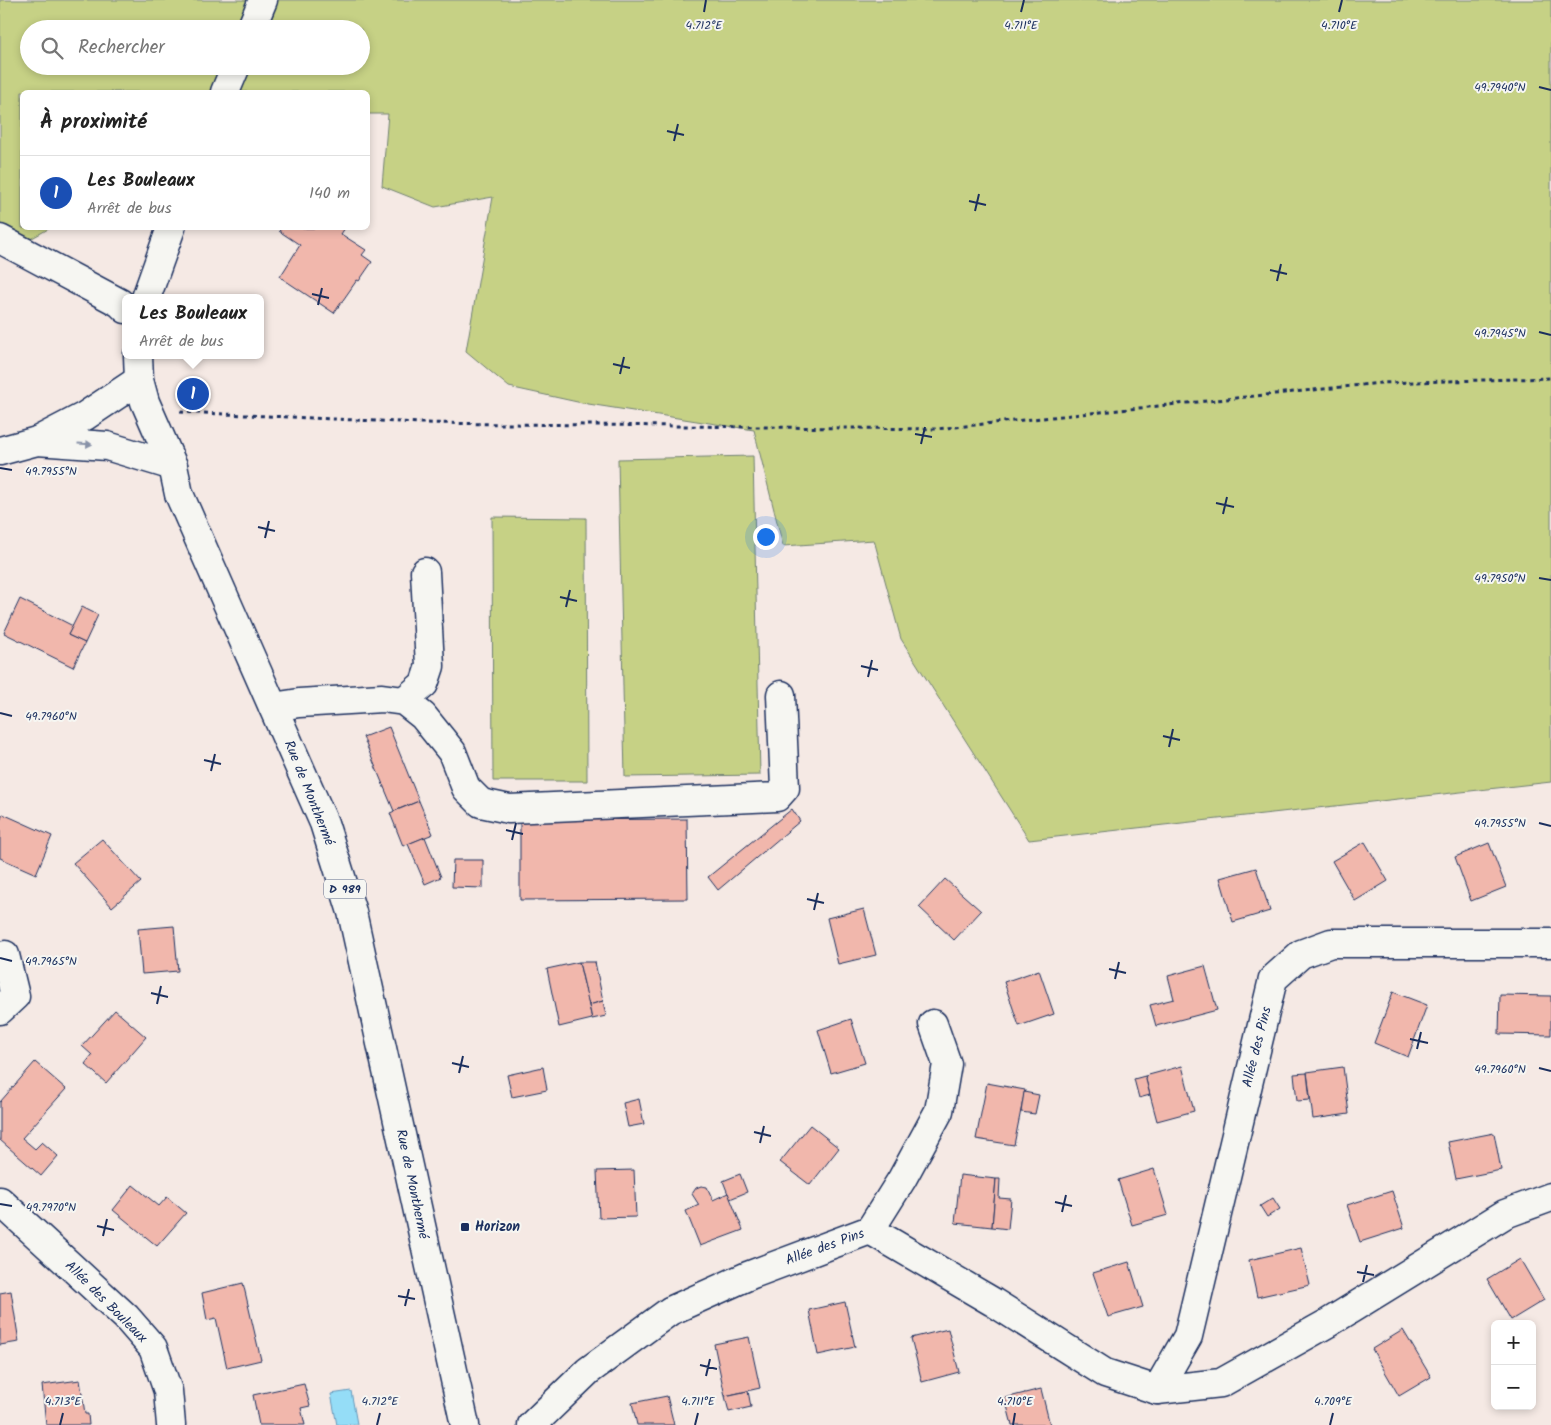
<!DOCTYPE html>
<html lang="fr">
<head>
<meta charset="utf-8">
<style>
  :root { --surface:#fff; --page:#f2f2f2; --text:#222; --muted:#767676; --line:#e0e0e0; --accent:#1b2f5e }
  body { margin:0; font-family:Kalam,sans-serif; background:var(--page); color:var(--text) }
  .controls { position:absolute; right:15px; bottom:15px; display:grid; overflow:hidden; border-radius:8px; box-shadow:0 2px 8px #0003 }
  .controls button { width:45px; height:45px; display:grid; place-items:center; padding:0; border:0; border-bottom:1px solid var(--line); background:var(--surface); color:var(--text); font:25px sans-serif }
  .you { position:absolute; left:765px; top:536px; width:18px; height:18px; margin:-12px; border:4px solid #fff; border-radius:50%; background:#1a73e8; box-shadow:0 0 0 8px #1a73e833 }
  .badge { display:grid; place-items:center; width:32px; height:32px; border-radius:50%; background:var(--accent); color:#fff; font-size:16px; font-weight:700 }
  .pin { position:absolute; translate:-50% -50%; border:2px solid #fff; box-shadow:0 1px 5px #0006 }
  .popup { position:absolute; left:122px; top:294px; width:142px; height:65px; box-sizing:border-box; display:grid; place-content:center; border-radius:8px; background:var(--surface); filter:drop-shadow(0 1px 4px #0005); font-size:16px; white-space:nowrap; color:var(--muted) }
  .popup b { font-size:19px; color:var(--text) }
  .popup::after { content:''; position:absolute; left:50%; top:100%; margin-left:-10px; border:10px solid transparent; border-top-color:var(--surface) }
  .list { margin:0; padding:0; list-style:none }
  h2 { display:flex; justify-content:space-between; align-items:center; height:65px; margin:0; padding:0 20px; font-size:21px }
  h2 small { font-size:16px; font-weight:400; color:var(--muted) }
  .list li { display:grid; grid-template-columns:32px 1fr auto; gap:15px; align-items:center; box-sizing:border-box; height:75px; padding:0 20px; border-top:1px solid var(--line) }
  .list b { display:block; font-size:19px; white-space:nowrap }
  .list p { margin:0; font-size:16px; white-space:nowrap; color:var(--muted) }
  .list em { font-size:16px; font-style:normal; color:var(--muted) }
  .icon { flex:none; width:28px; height:28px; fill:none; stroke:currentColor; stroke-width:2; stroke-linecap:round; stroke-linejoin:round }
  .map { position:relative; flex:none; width:1551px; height:1425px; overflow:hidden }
  .search { position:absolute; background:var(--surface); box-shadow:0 2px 8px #0003; left:20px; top:20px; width:350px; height:55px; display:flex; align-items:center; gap:12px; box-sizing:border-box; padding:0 18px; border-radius:28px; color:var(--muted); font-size:19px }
  .panel { position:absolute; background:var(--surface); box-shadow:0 2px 8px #0003; left:20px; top:90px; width:350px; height:140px; border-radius:8px }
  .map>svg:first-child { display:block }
  .green { fill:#c6d185; stroke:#708072; fill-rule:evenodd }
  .water { fill:#95ddf7; stroke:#6497ba }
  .building { fill:#f1b7ac; stroke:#1b2f5e }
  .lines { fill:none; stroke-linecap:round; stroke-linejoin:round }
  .minor-casing { stroke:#1b2f5e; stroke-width:31 }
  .major-casing { stroke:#1b2f5e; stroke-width:31 }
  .path { stroke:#1b2f5e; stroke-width:3; stroke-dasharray:4 4; stroke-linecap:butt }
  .minor { stroke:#f6f6f2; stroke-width:28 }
  .major { stroke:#f6f6f2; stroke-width:28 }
  .oneway { fill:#8892a8 }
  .ticks { fill:none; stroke:#1b2f5e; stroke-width:2 }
  .poi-dot { fill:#1b2f5e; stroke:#f6f6f2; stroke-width:2 }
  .labels { text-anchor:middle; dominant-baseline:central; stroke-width:4; stroke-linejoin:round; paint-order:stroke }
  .shield { fill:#f6f6f2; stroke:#5d6b8a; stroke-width:1 }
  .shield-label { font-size:12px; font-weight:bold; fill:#1b2f5e }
  .street-label { font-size:14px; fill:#1b2f5e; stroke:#f6f6f2 }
  .poi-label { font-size:14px; font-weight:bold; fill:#1b2f5e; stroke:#f6f6f2; text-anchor:start }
  .ticks-label { font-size:12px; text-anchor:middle; fill:#1b2f5e; stroke:#f6f6f2; stroke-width:4; stroke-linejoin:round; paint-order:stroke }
</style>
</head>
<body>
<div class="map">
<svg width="1551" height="1425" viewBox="0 0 1551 1425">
  <rect width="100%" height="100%" fill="#f5e9e4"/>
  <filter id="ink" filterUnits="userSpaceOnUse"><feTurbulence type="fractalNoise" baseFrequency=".02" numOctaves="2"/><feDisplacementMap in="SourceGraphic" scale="10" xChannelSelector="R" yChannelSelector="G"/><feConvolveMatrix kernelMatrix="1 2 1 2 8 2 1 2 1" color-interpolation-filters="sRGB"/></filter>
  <g filter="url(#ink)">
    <g class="green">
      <path d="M0 0H1551V782L1029 840 901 639 874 540 783 546 754 430 582 403 509 387 466 351 493 197 435 207 382 186 388 114H368V92H22V228H50L0 256ZM29 29H361V66H29Z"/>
      <path d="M753 456 760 775 625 777 618 459Z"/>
      <path d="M492 517 586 518 587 781H493Z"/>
    </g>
    <path class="water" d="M351 1391 357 1424 337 1425 331 1394Z"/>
    <g class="building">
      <path d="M282 228H345L341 234 366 250 362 255 372 262 359 281 357 280 334 313 280 277 300 245 279 231Z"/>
      <path d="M20 599 73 626 68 635 85 643 73 667 4 633Z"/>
      <path d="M82 607 98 615 85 643 68 635Z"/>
      <path d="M389 727 419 801 394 811 363 737Z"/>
      <path d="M419 801 433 834 403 846 390 813Z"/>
      <path d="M792 809 800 821 718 890 708 877Z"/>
      <path d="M3 814 52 836 36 874 0 858V821Z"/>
      <path d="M687 819 688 899 520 900V820Z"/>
      <path d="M425 837 441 877 425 884 408 844Z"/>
      <path d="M102 839 141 882 112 907 73 863Z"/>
      <path d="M1365 842 1388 881 1355 901 1332 861Z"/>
      <path d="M1489 843 1506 887 1471 901 1455 857Z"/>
      <path d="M453 860H483V888L452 887Z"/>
      <path d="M1256 868 1270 911 1233 922 1220 878Z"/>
      <path d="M945 879 981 911 954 940 919 907Z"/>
      <path d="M864 909 876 955 838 964 827 918Z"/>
      <path d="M174 926 178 971 142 974 138 929Z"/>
      <path d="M579 962 592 1019 559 1027 547 969Z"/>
      <path d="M579 962H595L603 1001 589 1005Z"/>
      <path d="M1205 966 1217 1010 1156 1026 1150 1005 1174 999 1168 976Z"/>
      <path d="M1039 970 1054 1014 1019 1026 1004 982Z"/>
      <path d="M1393 992 1427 1005 1408 1057 1374 1043Z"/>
      <path d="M1500 995 1551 996V1035L1499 1034Z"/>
      <path d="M603 1001 606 1016 592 1019 589 1005Z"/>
      <path d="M115 1010 146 1037 106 1083 85 1064 92 1055 82 1046Z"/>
      <path d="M851 1019 865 1063 831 1073 818 1030Z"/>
      <path d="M35 1062 66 1089 22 1138 35 1149 42 1142 58 1156 41 1176 0 1140V1102Z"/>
      <path d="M1182 1066 1194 1111 1157 1121 1145 1076Z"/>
      <path d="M543 1067 547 1090 512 1097 507 1075Z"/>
      <path d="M1343 1067 1349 1114 1313 1119 1307 1072Z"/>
      <path d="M1307 1073 1310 1100 1297 1101 1294 1074Z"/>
      <path d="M1145 1076 1150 1095 1139 1098 1134 1079Z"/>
      <path d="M987 1083 1025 1090 1014 1145 976 1139Z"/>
      <path d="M1024 1092 1039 1095 1035 1114 1021 1112Z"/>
      <path d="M639 1099 644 1124 628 1127 623 1103Z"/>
      <path d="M810 1125 839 1148 810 1185 780 1162Z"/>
      <path d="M1494 1133 1501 1170 1456 1179 1448 1142Z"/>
      <path d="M1154 1169 1168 1215 1132 1225 1118 1180Z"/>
      <path d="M634 1170 636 1217 599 1218 597 1171Z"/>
      <path d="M740 1174 747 1192 730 1199 723 1181Z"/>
      <path d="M960 1175 996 1179 992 1227 955 1223Z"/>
      <path d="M996 1179H1000L999 1198 1011 1199 1008 1229 992 1227Z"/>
      <path d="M133 1185 159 1206 167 1197 186 1213 157 1246 113 1210Z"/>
      <path d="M701 1186 707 1187 713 1200 728 1193 743 1230 700 1246 686 1211 699 1205 692 1194 696 1188Z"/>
      <path d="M1392 1191 1404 1228 1360 1242 1347 1205Z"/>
      <path d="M1273 1198 1280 1209 1267 1217 1260 1206Z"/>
      <path d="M1301 1248 1310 1285 1257 1297 1249 1260Z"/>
      <path d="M1520 1259 1544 1300 1511 1320 1487 1279Z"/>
      <path d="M1129 1262 1143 1307 1108 1317 1093 1273Z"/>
      <path d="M243 1283 261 1360 227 1368 216 1318 207 1320 202 1293Z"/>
      <path d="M11 1291 19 1342 0 1345V1293Z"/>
      <path d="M845 1302 855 1347 818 1355 809 1310Z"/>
      <path d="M948 1329 959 1372 922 1382 911 1338Z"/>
      <path d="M1403 1330 1431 1377 1399 1396 1372 1349Z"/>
      <path d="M749 1337 760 1388 725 1396 714 1344Z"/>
      <path d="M80 1380 85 1414H88L89 1425H46L42 1385Z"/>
      <path d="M304 1384 310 1406 301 1408 305 1425H259L253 1395Z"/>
      <path d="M1041 1389 1050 1425H1012L1005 1398Z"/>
      <path d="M748 1391 751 1407 729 1412 725 1396Z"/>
      <path d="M667 1396 674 1425H637L632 1403Z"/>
    </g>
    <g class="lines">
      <defs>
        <g id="minor">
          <path d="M0 239 120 303 126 309"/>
          <path d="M37 441 107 446 173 466"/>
          <path d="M0 451 37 441 85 416 139 380"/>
          <path d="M404 701 424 684 430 666 425 572"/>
          <path d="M273 707 299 703 382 698 404 701 423 716 452 752 466 788 481 803 509 809 777 797 785 788 781 695"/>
          <path d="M0 1010 15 996 5 955"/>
          <path d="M0 1201 126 1317 153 1348 168 1391 171 1425"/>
          <path d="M870 1230 993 1302 1105 1373 1157 1390 1221 1383 1328 1323 1505 1214 1551 1197"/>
          <path d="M870 1230 902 1179 939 1111 947 1064 933 1024"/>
          <path d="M1157 1390 1188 1336 1273 979 1301 954 1331 943H1551"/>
          <path d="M532 1425 588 1371 670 1311 750 1275 870 1230"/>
        </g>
        <g id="major">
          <path d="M251 29 263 0"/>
          <path d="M225 92 236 66"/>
          <path d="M146 298 171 228"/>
          <path d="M138 355 139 380 145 402 173 466 179 494 324 823 352 912 465 1425"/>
        </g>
      </defs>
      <use href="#minor" class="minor-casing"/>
      <use href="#major" class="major-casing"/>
      <path class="path" d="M180 412 421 423 936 429 1381 383 1551 378"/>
      <use href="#minor" class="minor"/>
      <use href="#major" class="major"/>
    </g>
    <defs><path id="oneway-solid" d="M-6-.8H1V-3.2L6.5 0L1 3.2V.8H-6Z" transform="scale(1.25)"/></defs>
    <use class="oneway" href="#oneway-solid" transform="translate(85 444) rotate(4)"/>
  </g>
  <path class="ticks" d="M704 12 706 0M1021 12 1024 0M1339 12 1342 0M1539 87 1551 90M667 131 684 135M674 141 678 124M969 201 986 205M975 211 979 194M1270 270 1287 274M1277 281 1281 264M312 294 329 298M318 305 322 288M1539 332 1551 335M613 364 630 368M620 374 624 357M915 434 932 437M921 444 925 427M0 468 12 470M1216 503 1234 507M1223 514 1227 497M258 527 275 531M265 538 269 521M1539 578 1551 580M560 597 577 601M566 607 570 590M861 666 878 670M868 677 872 660M0 713 12 716M1163 736 1180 740M1169 747 1173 729M204 760 221 764M211 771 215 754M1539 823 1551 826M506 830 523 834M512 840 516 823M807 899 824 903M814 910 818 893M0 958 12 961M1109 969 1126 973M1115 979 1119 962M151 993 168 997M157 1004 161 986M1410 1039 1428 1043M1417 1049 1421 1032M452 1063 469 1067M1539 1068 1551 1071M459 1073 463 1056M754 1132 771 1136M760 1143 764 1126M1055 1202 1072 1206M0 1204 12 1206M1062 1212 1066 1195M97 1226 114 1230M103 1236 107 1219M1357 1272 1374 1275M1363 1282 1367 1265M398 1296 415 1299M405 1306 409 1289M700 1365 717 1369M706 1376 710 1359M60 1425 63 1413M377 1425 380 1413M695 1425 698 1413M1013 1425 1015 1413M1330 1425 1333 1413"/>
  <rect class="poi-dot" x="460" y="1222" width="10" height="10" rx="2.5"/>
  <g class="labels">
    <rect class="shield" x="324" y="879.5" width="42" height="19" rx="4"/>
    <g class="shield-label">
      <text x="345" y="889">D 989</text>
    </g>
    <g class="street-label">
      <text transform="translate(309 793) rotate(68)">Rue de Monthermé</text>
      <text transform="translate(1257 1047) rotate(-76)">Allée des Pins</text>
      <text transform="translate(412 1184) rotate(78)">Rue de Monthermé</text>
      <text transform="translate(825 1247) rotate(-20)">Allée des Pins</text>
      <text transform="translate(106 1302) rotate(45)">Allée des Bouleaux</text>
    </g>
    <g class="poi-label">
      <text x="475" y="1227">Horizon</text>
    </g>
  </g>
  <g class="ticks-label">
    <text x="704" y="29">4.712°E</text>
    <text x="1021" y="29">4.711°E</text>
    <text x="1339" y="29">4.710°E</text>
    <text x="1500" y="91">49.7940°N</text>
    <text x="1500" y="337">49.7945°N</text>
    <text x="51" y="475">49.7955°N</text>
    <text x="1500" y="582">49.7950°N</text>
    <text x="51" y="720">49.7960°N</text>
    <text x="1500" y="827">49.7955°N</text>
    <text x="51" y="965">49.7965°N</text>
    <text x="1500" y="1073">49.7960°N</text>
    <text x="51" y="1211">49.7970°N</text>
    <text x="63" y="1405">4.713°E</text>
    <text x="380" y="1405">4.712°E</text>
    <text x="698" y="1405">4.711°E</text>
    <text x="1015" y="1405">4.710°E</text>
    <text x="1333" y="1405">4.709°E</text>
  </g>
</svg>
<div class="controls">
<button>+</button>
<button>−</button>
</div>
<div class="you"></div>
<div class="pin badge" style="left:193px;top:394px;background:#1a4fb4">1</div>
<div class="popup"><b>Les Bouleaux</b>Arrêt de bus</div>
<div class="search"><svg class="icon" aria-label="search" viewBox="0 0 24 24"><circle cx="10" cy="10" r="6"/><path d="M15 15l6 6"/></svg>Rechercher</div>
<section class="panel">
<h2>À proximité<small></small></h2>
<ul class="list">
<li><span class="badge" style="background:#1a4fb4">1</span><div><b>Les Bouleaux</b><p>Arrêt de bus</p></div><em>140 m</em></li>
</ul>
</section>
</div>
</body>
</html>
